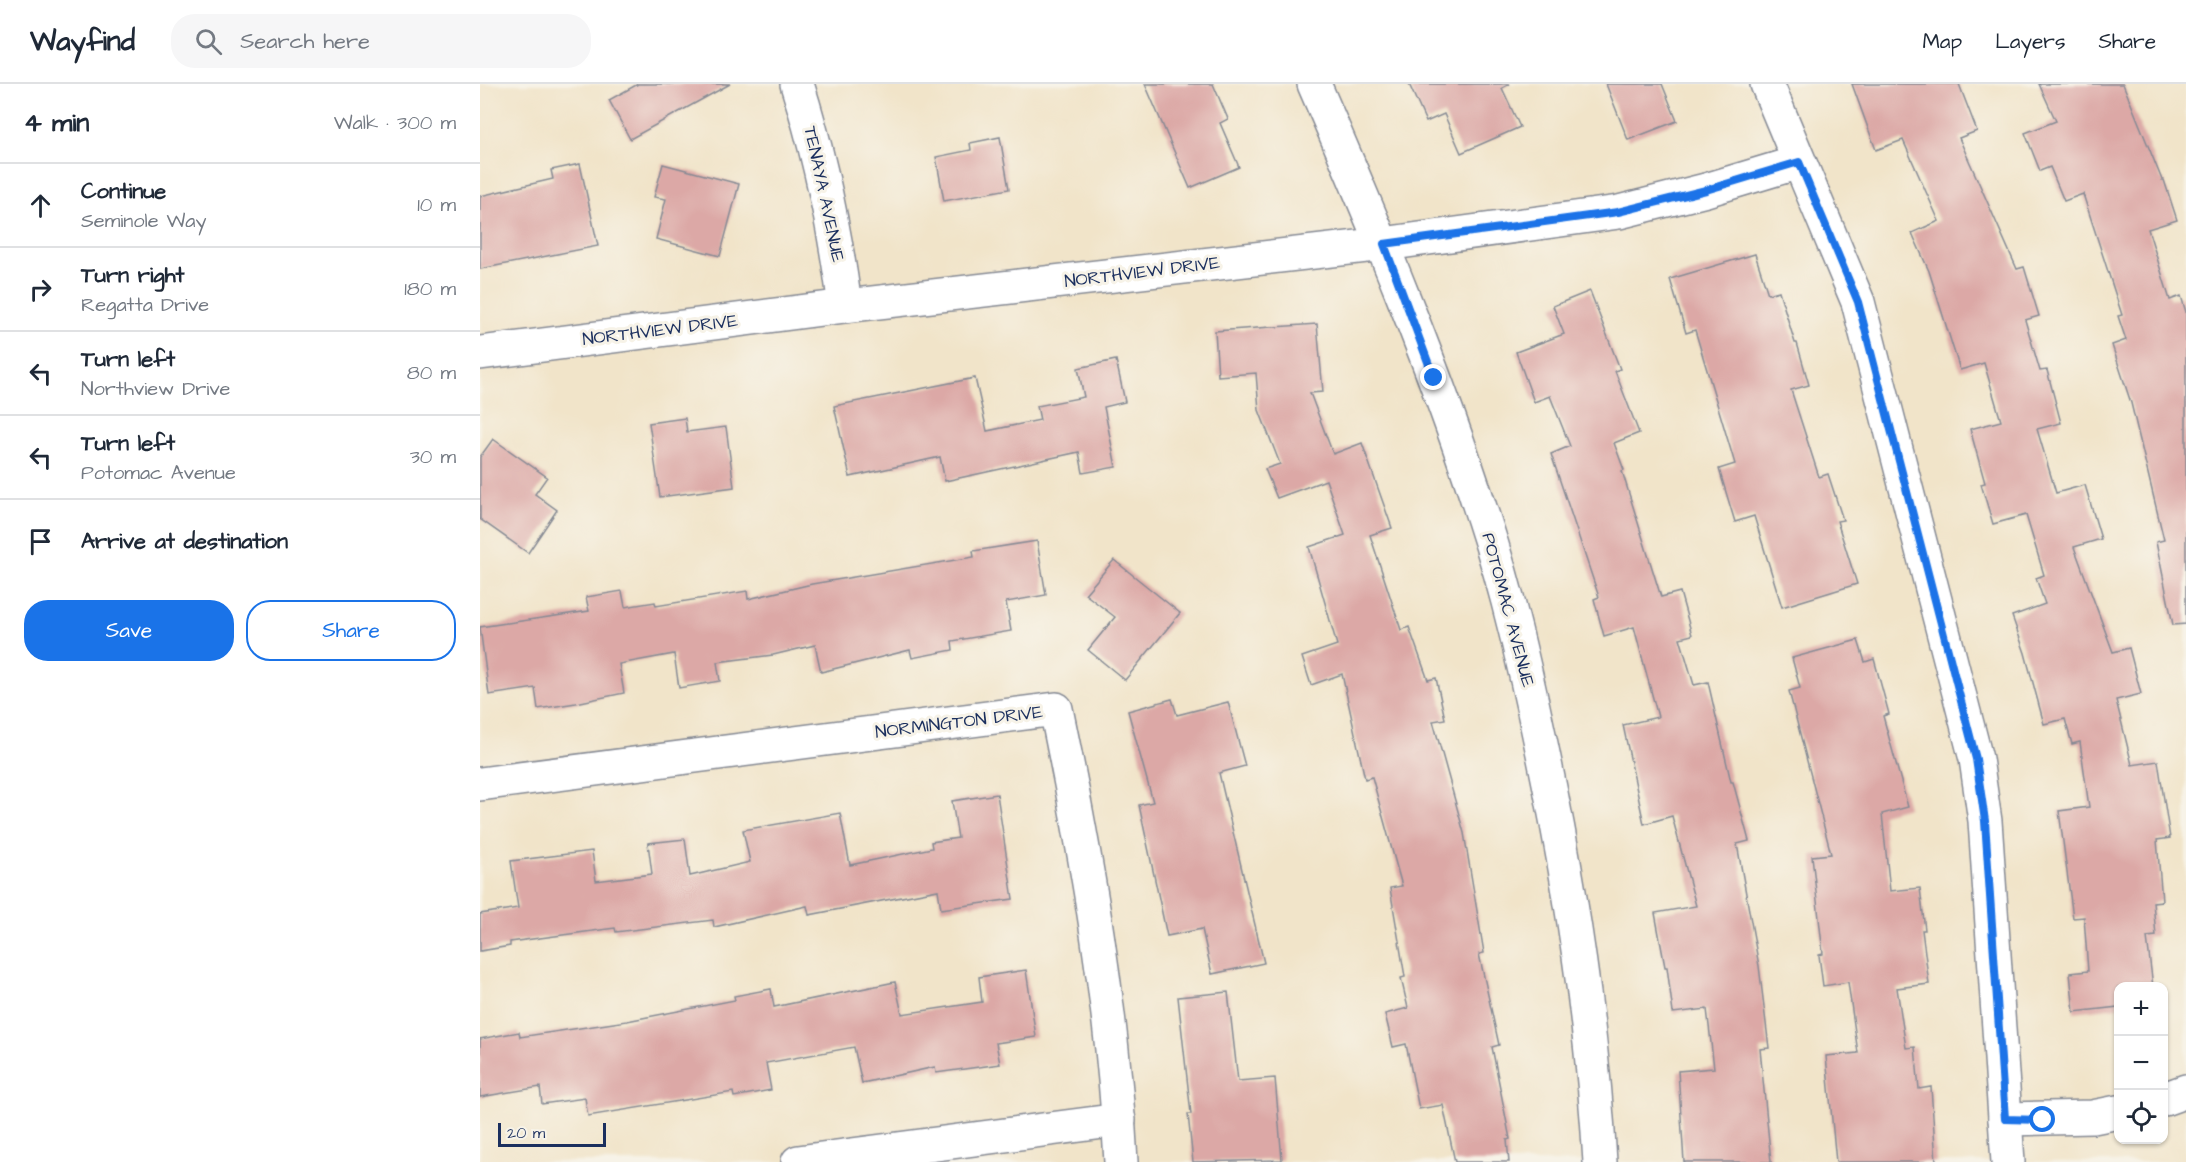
<!DOCTYPE html>
<html lang="en">
<head>
<meta charset="utf-8">
<style>
  :root { --surface:#fff; --page:#f6f6f7; --text:#1f2937; --muted:#747a83; --line:#e0e1e3; --accent:#1a73e8 }
  body { margin:0; font-family:"Architects Daughter",sans-serif; background:var(--page); color:var(--text) }
  .controls { position:absolute; right:18px; bottom:18px; display:grid; overflow:hidden; border-radius:12px; box-shadow:0 2px 4px #0004 }
  .controls button { width:54px; height:54px; display:grid; place-items:center; padding:0; border:0; border-bottom:2px solid var(--line); background:var(--surface); color:var(--text); font:30px sans-serif }
  .scale { position:absolute; left:18px; bottom:15px; width:108px; box-sizing:border-box; padding-left:6px; border:3px solid #1b2f5e; border-top:0; font-size:16px; line-height:21px; white-space:nowrap; color:#1b2f5e; -webkit-text-stroke:4px #f7f3e8; paint-order:stroke }
  .stop { position:absolute; width:18px; height:18px; margin:-14px; border:4px solid #1a73e8; border-radius:50%; background:#fff }
  .stop.end { background:#1a73e8; border-color:#fff; box-shadow:0 2px 6px #0008 }
  .list { margin:0; padding:0; list-style:none }
  h2 { display:flex; justify-content:space-between; align-items:center; height:78px; margin:0; padding:0 24px; font-size:26px }
  h2 small { font-size:20px; font-weight:400; color:var(--muted) }
  .list li { display:grid; grid-template-columns:39px 1fr auto; gap:18px; align-items:center; box-sizing:border-box; height:84px; padding:0 24px; border-top:2px solid var(--line) }
  .list b { display:block; font-size:22px; white-space:nowrap }
  .list p { margin:0; font-size:20px; white-space:nowrap; color:var(--muted) }
  .list em { font-size:20px; font-style:normal; color:var(--muted) }
  .actions { display:flex; gap:12px; padding:18px 24px }
  .actions a { flex:1; padding:14px 0; border:2px solid var(--accent); border-radius:24px; text-align:center; font-size:21px; color:var(--accent) }
  .actions .main { background:var(--accent); color:#fff }
  .icon { flex:none; width:33px; height:33px; fill:none; stroke:currentColor; stroke-width:2; stroke-linecap:round; stroke-linejoin:round }
  .map { position:relative; flex:none; width:1706px; height:1078px; overflow:hidden }
  header { display:flex; align-items:center; gap:36px; box-sizing:border-box; height:84px; padding:0 30px; background:var(--surface); border-bottom:2px solid var(--line) }
  header strong { font-size:28px }
  nav { display:flex; gap:33px; margin-inline-start:auto; font-size:21px }
  .search { width:420px; height:54px; background:var(--page); display:flex; align-items:center; gap:15px; box-sizing:border-box; padding:0 21px; border-radius:24px; color:var(--muted); font-size:22px }
  main { display:flex }
  aside { flex:1; background:var(--surface) }
  .map>svg:first-child { display:block }
  .building { fill:#dca8a6 }
  .lines { fill:none; stroke-linecap:round; stroke-linejoin:round }
  .minor-casing { stroke:#868a94; stroke-width:36 }
  .minor { stroke:#fff; stroke-width:33 }
  .route { stroke:#1a73e8; stroke-width:8 }
  .labels { text-anchor:middle; dominant-baseline:central; stroke-width:6; stroke-linejoin:round; paint-order:stroke }
  .street-label { font-size:18px; fill:#1b2f5e; stroke:#f7f3e8 }
</style>
</head>
<body>
<header>
<strong>Wayfind</strong>
<div class="search"><svg class="icon" aria-label="search" viewBox="0 0 24 24"><circle cx="10" cy="10" r="6"/><path d="M15 15l6 6"/></svg>Search here</div>
<nav><a>Map</a><a>Layers</a><a>Share</a></nav>
</header>
<main>
<aside>
<h2>4 min<small>Walk · 300 m</small></h2>
<ul class="list">
<li><svg class="icon" aria-label="ahead" viewBox="0 0 24 24"><path d="M12 20V5M6 11l6-6 6 6"/></svg><div><b>Continue</b><p>Seminole Way</p></div><em>10 m</em></li>
<li><svg class="icon" aria-label="right" viewBox="0 0 24 24"><path d="M7 20v-9h11M14 6l5 5-5 5"/></svg><div><b>Turn right</b><p>Regatta Drive</p></div><em>180 m</em></li>
<li><svg class="icon" aria-label="left" viewBox="0 0 24 24"><path d="M17 20v-9H6M10 6l-5 5 5 5"/></svg><div><b>Turn left</b><p>Northview Drive</p></div><em>80 m</em></li>
<li><svg class="icon" aria-label="left" viewBox="0 0 24 24"><path d="M17 20v-9H6M10 6l-5 5 5 5"/></svg><div><b>Turn left</b><p>Potomac Avenue</p></div><em>30 m</em></li>
<li><svg class="icon" aria-label="arrive" viewBox="0 0 24 24"><path d="M6 21V4h12l-3 4 3 4H6"/></svg><div><b>Arrive at destination</b></div></li>
</ul>
<div class="actions"><a class="main">Save</a><a>Share</a></div>
</aside>
<div class="map">
<svg width="1706" height="1078" viewBox="0 0 1706 1078">
  <rect width="100%" height="100%" fill="#f7f3e8"/>
  <filter id="ink" filterUnits="userSpaceOnUse"><feTurbulence type="fractalNoise" baseFrequency=".0167" numOctaves="2"/><feDisplacementMap in="SourceGraphic" scale="12" xChannelSelector="R" yChannelSelector="G"/><feConvolveMatrix kernelMatrix="1 2 1 2 8 2 1 2 1" color-interpolation-filters="sRGB"/></filter>
  <filter id="wash" filterUnits="userSpaceOnUse"><feTurbulence type="fractalNoise" baseFrequency=".008" numOctaves="4" result="noise"/><feDisplacementMap in="SourceGraphic" scale="24" xChannelSelector="R" yChannelSelector="G"/><feGaussianBlur stdDeviation="1.35" result="paint"/><feColorMatrix in="noise" values="0 0 0 0 0 0 0 0 0 0 0 0 0 0 0 0 0 1.4 0 .05"/><feComposite in="paint" operator="in"/></filter>
  <g filter="url(#wash)">
    <rect width="100%" height="100%" fill="#f1e4c9"/>
    <g id="blocks">
      <g class="building">
        <path d="M158 0H250L150 55 129 16Z"/>
        <path d="M665 0H733L748 35 740 39 759 83 710 104Z"/>
        <path d="M929 0H1030L1022 4 1040 43 981 69 964 30 946 38Z"/>
        <path d="M1126 0H1182L1197 37 1148 56Z"/>
        <path d="M1372 0H1479L1497 47 1479 54 1537 185 1544 183 1559 232 1545 236 1560 287 1567 286 1581 339 1557 345 1576 409 1605 401 1621 455 1594 463 1633 568 1649 564 1661 610 1636 616 1652 681 1678 677 1690 754 1677 756 1682 817 1673 818 1676 852 1667 853 1673 903H1638V923L1594 928 1590 889 1608 887 1604 833 1593 834 1579 727 1609 723 1600 658 1592 660 1585 635 1564 640 1545 569 1532 532 1565 520 1556 494 1564 491 1546 431 1513 440 1501 400 1505 399 1490 345 1521 337 1504 279 1480 286 1449 187 1432 149 1459 137 1423 56 1396 66Z"/>
        <path d="M1559 0H1643L1682 96H1684L1697 136 1668 145 1690 216 1701 212 1706 228V540L1693 541 1676 458 1684 456 1651 319 1632 261 1646 256 1638 232 1642 231 1603 110 1584 117 1570 83 1560 87 1545 49 1576 37Z"/>
        <path d="M520 53 529 105 464 117 456 73 491 66 490 59Z"/>
        <path d="M100 80 118 162 0 185V112L73 95 71 86Z"/>
        <path d="M183 80 259 100 240 172 176 155 186 115 174 113Z"/>
        <path d="M1275 170 1288 210 1299 207 1315 259H1317L1329 301 1311 306 1339 393 1348 390 1363 436 1357 437 1377 500 1302 523 1274 432 1255 438 1239 385 1255 380 1215 246 1206 249 1190 195Z"/>
        <path d="M1110 207 1140 285 1135 287 1159 349 1134 359 1144 386 1142 387 1181 513 1200 508 1212 551 1200 554 1214 601 1228 598 1251 698H1253L1269 757 1257 760 1279 882 1289 964 1280 965 1291 1078H1204L1198 987 1234 984 1227 925 1193 929 1187 883H1185L1175 829 1216 822 1192 732 1164 740 1143 641 1178 633 1154 543 1124 552 1114 515 1119 513 1071 370 1090 362 1070 312 1054 318 1036 268 1084 250 1073 222Z"/>
        <path d="M837 240 843 308 830 309 853 370 882 359 912 444 890 451 921 546 929 543 948 596 956 594 965 635 953 637 984 749 1004 869 999 870 1019 961 1012 963 1030 1055 1027 1056 1029 1078H975L963 1021 939 1025 926 960 913 963 905 930 928 924 921 894 925 893 910 804 922 802 892 693 885 695 862 590 831 601 822 573 857 561 829 463 865 451 846 396 797 414 785 385 800 380 779 326 776 289 738 292 735 247Z"/>
        <path d="M636 276 645 318 624 323 636 383 603 389 599 368 465 397 460 373 370 393 354 322 495 294 507 347 560 336 557 322 604 313 598 284Z"/>
        <path d="M205 334 207 348 246 343 254 403 180 413 169 339Z"/>
        <path d="M13 355 67 393 55 410 77 426 48 469 0 435V373Z"/>
        <path d="M557 457 566 511 526 518 531 547 472 557 473 566 432 574 430 566 341 588 335 561 293 571 237 578 240 597 199 604 194 570 139 580 144 609 96 619 58 625 55 604 9 611 0 543 109 527 106 513 142 507 145 523 175 518 176 522 267 507 268 515 332 500 494 473 493 467Z"/>
        <path d="M634 476 700 529 645 596 608 566 635 533 605 510Z"/>
        <path d="M1378 556 1385 578 1394 575 1409 630 1403 632 1428 723 1402 730 1410 807 1440 804 1445 846H1442L1449 900 1417 904 1426 964 1435 963 1439 1005 1451 1003 1456 1078H1356L1346 972 1378 969 1368 898 1343 902 1339 871 1343 870 1332 772 1351 770 1309 607 1320 604 1312 574Z"/>
        <path d="M692 615 697 631 748 618 765 682 739 689 784 879 732 890 722 845 687 852 659 721 673 718 648 627Z"/>
        <path d="M517 710 533 815 461 825 458 806 329 831 327 822 234 843 233 836 136 848 135 844 30 858V862L0 867V830L38 824 31 777 112 767 116 797 172 790 168 759 205 755 210 792 270 778 263 746 360 729 370 781 452 764 451 758 478 754 472 717Z"/>
        <path d="M546 886 556 953 516 959 520 980 456 989 455 983 382 999 374 963 286 979 291 1006 254 1013 253 1008 108 1032 105 1014 62 1020 60 1003 0 1013V955L39 948 40 953 147 937 255 916 254 912 291 905 294 923 415 898 422 930 502 918 499 893Z"/>
        <path d="M748 908 758 997 795 994 802 1076 713 1078 708 1030H711L698 913Z"/>
      </g>
    </g>
  </g>
  <g filter="url(#ink)">
    <use href="#blocks" fill-opacity="0" stroke="#868a94" stroke-width="1.5"/>
    <g class="lines">
      <defs>
        <g id="minor">
          <path d="M317 0C340 73 355 146 365 222"/>
          <path d="M834 0C896 143 956 287 1004 436 1028 509 1045 585 1061 660 1090 797 1112 937 1120 1078"/>
          <path d="M1287 0 1378 218 1496 675 1505 737 1528 1078"/>
          <path d="M0 269 365 222 904 160 1139 128 1226 106 1319 78"/>
          <path d="M0 700 576 625C607 775 633 925 641 1078"/>
          <path d="M1684 1015 1706 1007"/>
          <path d="M1525 1035 1613 1033 1638 1028"/>
          <path d="M318 1078 639 1036"/>
        </g>
      </defs>
      <use href="#minor" class="minor-casing"/>
      <use href="#minor" class="minor"/>
    </g>
  </g>
  <g class="lines" filter="url(#ink)">
    <path class="route" d="M954 294 904 160 1138 128 1226 106 1319 78 1378 218 1496 675 1505 737 1525 1035 1563 1036"/>
  </g>
  <g class="labels">
    <g class="street-label">
      <text transform="translate(344 110) rotate(78)">TENAYA AVENUE</text>
      <text transform="translate(662 188) rotate(-7)">NORTHVIEW DRIVE</text>
      <text transform="translate(180 246) rotate(-7)">NORTHVIEW DRIVE</text>
      <text transform="translate(1028 526) rotate(75)">POTOMAC AVENUE</text>
      <text transform="translate(479 638) rotate(-7)">NORMINGTON DRIVE</text>
    </g>
  </g>
</svg>
<div class="controls">
<button>+</button>
<button>−</button>
<button><svg class="icon" aria-label="locate" viewBox="0 0 24 24"><circle cx="12" cy="12" r="6"/><path d="M12 2v4M12 18v4M2 12h4M18 12h4"/></svg></button>
</div>
<div class="scale">20 m</div>
<div class="stop" style="left:1563px;top:1036px"></div>
<div class="stop end" style="left:954px;top:294px"></div>
</div>
</main>
</body>
</html>
